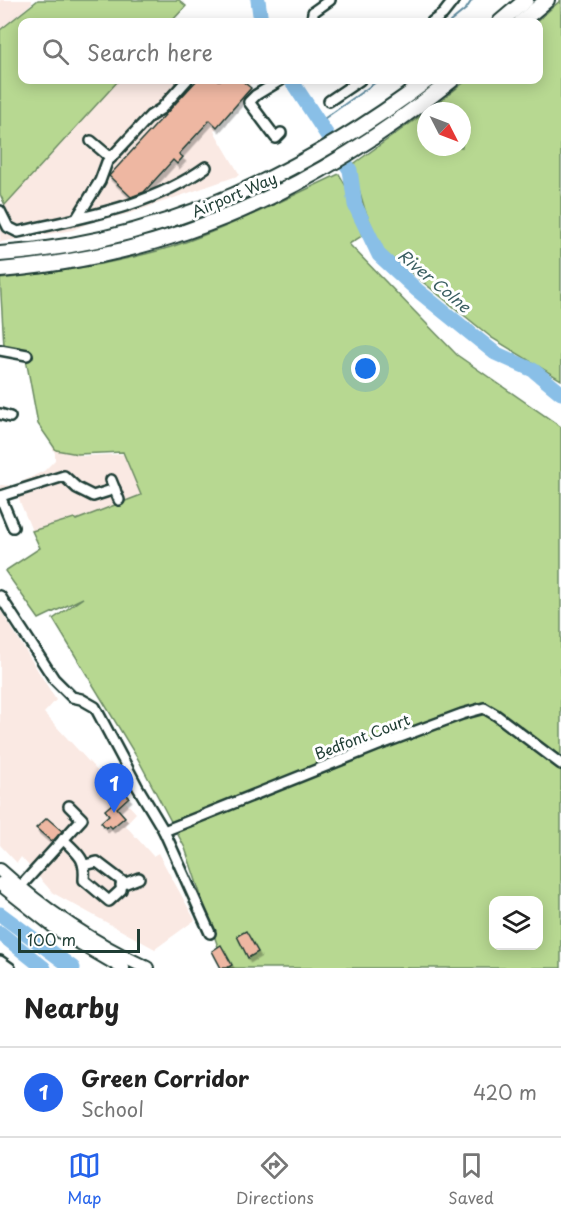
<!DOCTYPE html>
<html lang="en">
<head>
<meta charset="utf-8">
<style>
  :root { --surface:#fff; --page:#f2f2f2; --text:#222; --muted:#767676; --line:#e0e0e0; --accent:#2563eb }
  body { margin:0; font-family:"Playpen Sans",sans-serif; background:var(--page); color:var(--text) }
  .controls { position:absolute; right:18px; bottom:18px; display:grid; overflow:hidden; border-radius:12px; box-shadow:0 3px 15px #0003 }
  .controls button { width:54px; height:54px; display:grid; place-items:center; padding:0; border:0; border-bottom:2px solid var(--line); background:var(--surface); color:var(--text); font:30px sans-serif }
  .compass { position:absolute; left:417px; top:102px; width:54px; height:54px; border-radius:50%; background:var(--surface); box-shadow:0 3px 15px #0003; rotate:132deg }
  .scale { position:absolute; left:18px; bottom:15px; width:122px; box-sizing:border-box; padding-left:6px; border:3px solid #1f3d34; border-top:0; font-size:16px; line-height:21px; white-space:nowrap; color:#1f3d34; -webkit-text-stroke:4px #fff; paint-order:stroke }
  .you { position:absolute; left:366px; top:369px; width:21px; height:21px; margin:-15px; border:4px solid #fff; border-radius:50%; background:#1a73e8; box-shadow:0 0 0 9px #1a73e833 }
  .badge { display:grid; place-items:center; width:39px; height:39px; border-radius:50%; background:var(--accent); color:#fff; font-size:20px; font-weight:700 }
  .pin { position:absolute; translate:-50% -50px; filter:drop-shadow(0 2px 3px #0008) }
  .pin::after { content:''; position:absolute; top:32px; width:21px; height:18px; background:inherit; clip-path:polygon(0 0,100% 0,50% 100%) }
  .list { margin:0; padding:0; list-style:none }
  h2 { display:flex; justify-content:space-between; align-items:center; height:78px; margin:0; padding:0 24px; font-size:26px }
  h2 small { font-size:20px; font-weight:400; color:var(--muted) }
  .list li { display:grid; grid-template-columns:39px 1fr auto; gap:18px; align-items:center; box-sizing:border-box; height:90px; padding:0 24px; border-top:2px solid var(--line) }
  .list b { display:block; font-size:22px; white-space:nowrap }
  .list p { margin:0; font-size:20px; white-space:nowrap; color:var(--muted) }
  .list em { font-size:20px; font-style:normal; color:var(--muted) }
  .icon { flex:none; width:33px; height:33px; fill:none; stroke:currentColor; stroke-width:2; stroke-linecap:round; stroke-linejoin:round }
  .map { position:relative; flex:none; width:561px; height:968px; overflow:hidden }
  .search { position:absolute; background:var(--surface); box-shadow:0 3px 15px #0003; left:18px; right:18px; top:18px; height:66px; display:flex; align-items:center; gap:15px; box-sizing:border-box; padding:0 21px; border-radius:12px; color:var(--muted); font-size:22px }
  .sheet { height:168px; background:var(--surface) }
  nav { display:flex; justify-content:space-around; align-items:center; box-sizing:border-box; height:84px; border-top:2px solid var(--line); background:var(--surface); font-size:16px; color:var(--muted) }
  nav a { display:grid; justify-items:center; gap:3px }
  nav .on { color:var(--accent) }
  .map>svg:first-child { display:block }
  .built { fill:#fae9e3 }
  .green { fill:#b7d891; stroke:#6b8a62; stroke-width:1.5; fill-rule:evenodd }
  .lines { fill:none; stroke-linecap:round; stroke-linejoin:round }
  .stream { stroke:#5f8b9f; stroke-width:2 }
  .river { stroke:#89bfe7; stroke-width:15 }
  .building { fill:#eeb7a2; stroke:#1f3d34; stroke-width:1.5; filter:url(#shadow) }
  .minor-casing { stroke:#1f3d34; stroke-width:14 }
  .major-casing { stroke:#1f3d34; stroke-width:16 }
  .highway-casing { stroke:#1f3d34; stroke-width:18 }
  .minor { stroke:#fff; stroke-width:9 }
  .major { stroke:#fff; stroke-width:12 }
  .highway { stroke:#fff; stroke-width:14 }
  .labels { text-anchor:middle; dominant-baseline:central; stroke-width:6; stroke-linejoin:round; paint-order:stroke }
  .street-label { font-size:15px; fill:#1f3d34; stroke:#fff }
  .water-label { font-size:16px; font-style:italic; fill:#3a5e61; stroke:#fff }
</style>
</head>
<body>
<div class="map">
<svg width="561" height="968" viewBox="0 0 561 968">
  <defs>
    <filter id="shadow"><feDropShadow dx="2.5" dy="4.5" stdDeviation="0" flood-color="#0004"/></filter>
  </defs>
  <rect width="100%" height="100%" fill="#fff"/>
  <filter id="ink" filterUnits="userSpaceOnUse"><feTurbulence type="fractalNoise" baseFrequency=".0167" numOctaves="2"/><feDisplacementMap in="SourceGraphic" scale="12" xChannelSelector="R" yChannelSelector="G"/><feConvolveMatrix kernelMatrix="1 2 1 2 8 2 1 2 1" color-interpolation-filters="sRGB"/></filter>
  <g filter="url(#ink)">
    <g class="built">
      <path d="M0 0H32V3L0 30Z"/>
      <path d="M119 80H248L252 90 214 131 240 175 131 213 89 223 73 230 0 242V209L5 205Z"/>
      <path d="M52 447 82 456 125 454 143 494 75 521 73 518 32 531 18 497 0 502V485L13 486 44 471 55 460V453Z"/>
      <path d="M0 609 56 700 44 713 136 813 125 825 153 856 158 853 195 920 155 949 53 893 21 857 17 863 0 845Z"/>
    </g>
    <g class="green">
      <path d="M38 0H179L186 6 171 22H22V80H119L5 205 0 194V30Z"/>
      <path d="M561 0V380L492 338 408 270 401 257 399 263 384 254 365 210 352 165 426 112V147H462V111H428L467 80H538V22H536Z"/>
      <path d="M339 174 350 193 362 236 349 244 457 355 561 427V968H225L185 848 138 759 53 619 83 598 39 619 5 571 40 548 32 531 74 518 76 520 141 495 123 452 78 454 56 450 38 424 26 359 28 350 4 346 0 279C57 272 115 264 171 247 229 228 283 200 339 174ZM494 900H538V946H494Z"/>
    </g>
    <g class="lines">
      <g class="stream">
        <path d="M450 22 466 9 472 0"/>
        <path d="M318 123 379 80"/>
      </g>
      <g class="river">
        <path d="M258 0 261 22"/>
        <path d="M291 80 350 170 355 205 379 255 417 290 495 353 533 370 561 393"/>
        <path d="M0 914 73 968"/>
        <path d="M0 933 44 968"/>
      </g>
    </g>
    <g class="building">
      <path d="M197 80H241L251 88 217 127 210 120 179 154 183 157 177 164 173 160 144 192 131 197 109 176Z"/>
      <path d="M125 793 129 797 117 808 125 817 112 828 109 825 106 828 101 822 109 815 105 810Z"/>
      <path d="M47 818 62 831 52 842 36 828Z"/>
      <path d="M246 931 258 952 248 958 237 936Z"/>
      <path d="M221 945 232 965 227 968H221L212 951Z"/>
    </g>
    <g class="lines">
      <defs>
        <g id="minor">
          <path d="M312 22 313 12 330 0"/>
          <path d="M432 22 443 14 454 0"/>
          <path d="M281 80 256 95 249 102 276 138 281 133"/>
          <path d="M329 101 360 80"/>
          <path d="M91 141 111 158"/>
          <path d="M0 211 8 227 18 232C84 217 150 207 206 167"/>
          <path d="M77 218 100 181 107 162 150 116 161 109 187 80"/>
          <path d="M0 350 27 355"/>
          <path d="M0 414 10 417"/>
          <path d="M111 480 119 500"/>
          <path d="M0 496 13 527"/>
          <path d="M1 496 64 476 77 488 93 496 115 489"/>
          <path d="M0 596 54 679 72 697 81 699 95 707 137 786 164 831 376 746 462 714 484 708 496 715 561 764"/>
          <path d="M164 831 210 933"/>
          <path d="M63 839C78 855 86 857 84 880L109 901 121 890 122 881 97 862 85 865"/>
          <path d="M121 885 139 878"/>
          <path d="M20 887 82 819 69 806"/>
          <path d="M0 961 10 968"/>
        </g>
        <g id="major">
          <path d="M0 870C44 910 93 943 147 968"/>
          <path d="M0 884 58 930 123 968"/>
        </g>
        <g id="highway">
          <path d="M500 22 526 0"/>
          <path d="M521 22 547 0"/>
          <path d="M0 254C159 243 303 174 428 80"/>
          <path d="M0 270C178 255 314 189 452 80"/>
        </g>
      </defs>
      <use href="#minor" class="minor-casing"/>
      <use href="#major" class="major-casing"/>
      <use href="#highway" class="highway-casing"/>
      <use href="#minor" class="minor"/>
      <use href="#major" class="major"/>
      <use href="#highway" class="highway"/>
    </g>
  </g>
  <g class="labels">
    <g class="street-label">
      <text transform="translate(234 194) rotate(-23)">Airport Way</text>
      <text transform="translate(362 736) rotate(-21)">Bedfont Court</text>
    </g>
    <g class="water-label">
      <text transform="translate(435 280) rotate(40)">River Colne</text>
    </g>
  </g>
</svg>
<div class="controls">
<button><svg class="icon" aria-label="layers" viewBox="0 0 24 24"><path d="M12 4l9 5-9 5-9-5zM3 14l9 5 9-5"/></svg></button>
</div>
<svg class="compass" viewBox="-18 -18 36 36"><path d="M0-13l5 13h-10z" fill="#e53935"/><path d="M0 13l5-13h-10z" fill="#767676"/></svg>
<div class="scale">100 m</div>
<div class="you"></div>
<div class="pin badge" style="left:114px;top:813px">1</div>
<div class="search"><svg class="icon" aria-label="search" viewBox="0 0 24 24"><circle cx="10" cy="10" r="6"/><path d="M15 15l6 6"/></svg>Search here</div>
</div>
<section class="sheet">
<h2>Nearby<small></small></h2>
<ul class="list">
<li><span class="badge">1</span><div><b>Green Corridor</b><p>School</p></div><em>420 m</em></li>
</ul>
</section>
<nav>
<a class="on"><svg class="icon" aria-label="map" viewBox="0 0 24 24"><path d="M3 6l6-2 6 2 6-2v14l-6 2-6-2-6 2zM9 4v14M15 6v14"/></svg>Map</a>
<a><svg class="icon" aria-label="directions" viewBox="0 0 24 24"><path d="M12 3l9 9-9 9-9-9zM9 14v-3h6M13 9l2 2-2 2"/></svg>Directions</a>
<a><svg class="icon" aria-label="saved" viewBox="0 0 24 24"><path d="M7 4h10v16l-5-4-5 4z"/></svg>Saved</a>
</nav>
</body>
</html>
